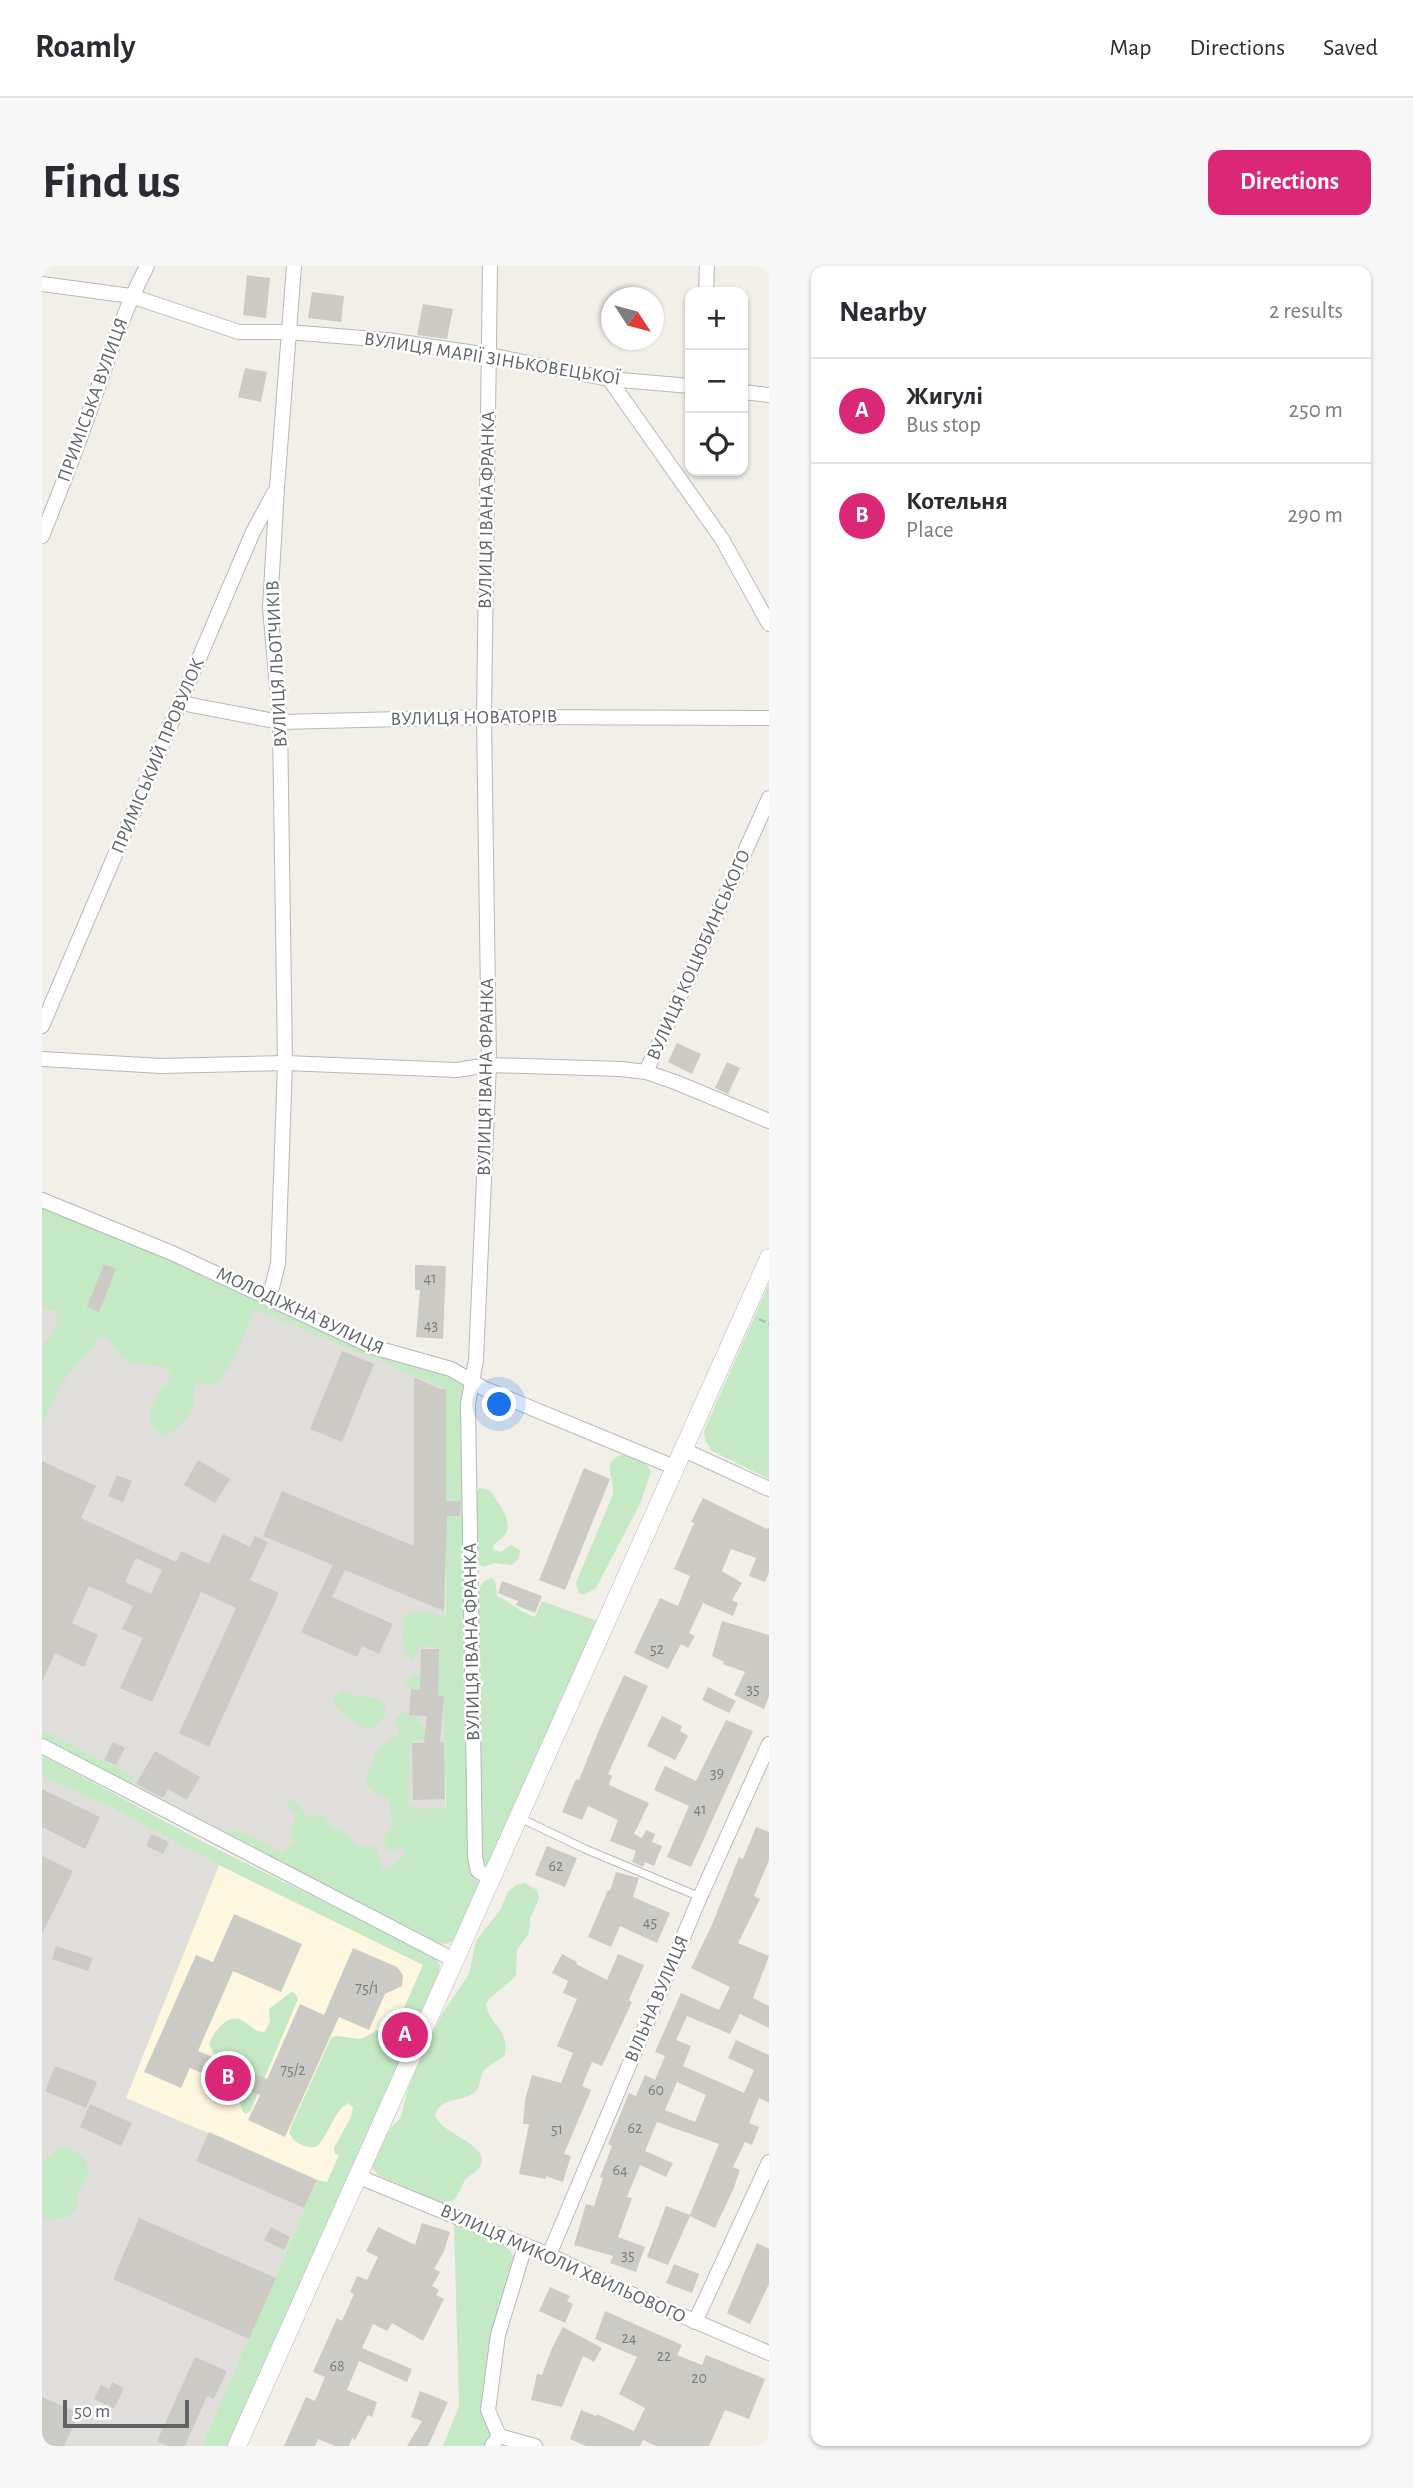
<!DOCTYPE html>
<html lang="en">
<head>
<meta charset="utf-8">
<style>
  :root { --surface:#fff; --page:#f7f7f7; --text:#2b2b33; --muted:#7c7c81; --line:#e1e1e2; --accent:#db2777 }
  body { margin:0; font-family:"Alegreya Sans",sans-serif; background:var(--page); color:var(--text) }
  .controls { position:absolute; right:21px; top:21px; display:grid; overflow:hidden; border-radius:14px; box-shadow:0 2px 5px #0004 }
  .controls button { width:63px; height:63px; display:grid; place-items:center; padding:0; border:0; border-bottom:2px solid var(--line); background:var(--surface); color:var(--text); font:35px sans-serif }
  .compass { position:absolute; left:559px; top:21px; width:63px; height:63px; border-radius:50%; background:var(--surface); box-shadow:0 2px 5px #0004; rotate:126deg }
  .scale { position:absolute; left:21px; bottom:18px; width:126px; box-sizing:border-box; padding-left:7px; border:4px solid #5f6368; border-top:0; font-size:19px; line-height:24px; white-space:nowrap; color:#5f6368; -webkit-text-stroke:5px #fff; paint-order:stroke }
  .you { position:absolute; left:458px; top:1139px; width:24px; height:24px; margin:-18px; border:5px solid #fff; border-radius:50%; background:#1a73e8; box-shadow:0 0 0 10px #1a73e833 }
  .badge { display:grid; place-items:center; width:46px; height:46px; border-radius:50%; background:var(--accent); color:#fff; font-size:23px; font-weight:700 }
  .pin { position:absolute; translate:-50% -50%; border:4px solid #fff; box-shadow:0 2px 7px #0006 }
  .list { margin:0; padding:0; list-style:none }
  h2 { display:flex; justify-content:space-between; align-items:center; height:91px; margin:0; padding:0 28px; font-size:30px }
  h2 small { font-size:23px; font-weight:400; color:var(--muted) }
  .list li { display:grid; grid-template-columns:46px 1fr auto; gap:21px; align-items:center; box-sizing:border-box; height:105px; padding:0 28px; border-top:2px solid var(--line) }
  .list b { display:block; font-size:26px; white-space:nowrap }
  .list p { margin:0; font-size:23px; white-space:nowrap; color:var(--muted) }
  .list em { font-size:23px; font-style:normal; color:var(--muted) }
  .icon { flex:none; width:38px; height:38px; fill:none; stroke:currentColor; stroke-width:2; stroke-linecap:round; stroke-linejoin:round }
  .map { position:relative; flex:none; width:727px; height:2180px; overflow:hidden; border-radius:14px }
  header { display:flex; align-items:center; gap:42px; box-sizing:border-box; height:98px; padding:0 35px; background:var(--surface); border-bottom:2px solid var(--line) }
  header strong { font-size:33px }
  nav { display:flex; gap:38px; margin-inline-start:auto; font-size:24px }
  .intro { display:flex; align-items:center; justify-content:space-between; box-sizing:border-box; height:168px; padding:0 42px }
  h1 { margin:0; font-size:49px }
  .button { padding:18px 32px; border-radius:14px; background:var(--accent); color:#fff; font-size:24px; font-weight:700 }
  main { display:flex; gap:42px; padding:0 42px }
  aside { flex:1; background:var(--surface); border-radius:14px; box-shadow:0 2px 5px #0004 }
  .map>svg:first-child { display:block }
  .commercial { fill:#fef7e0 }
  .industrial { fill:#e0deda }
  .green { fill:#c5e8c5 }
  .building { fill:#cccac5; fill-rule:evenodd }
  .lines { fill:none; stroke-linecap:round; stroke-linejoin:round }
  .service-casing { stroke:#b5b8bc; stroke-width:9 }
  .minor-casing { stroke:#b5b8bc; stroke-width:16 }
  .tertiary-casing { stroke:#b5b8bc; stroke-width:19 }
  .path { stroke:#9cc7a9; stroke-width:2.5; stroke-dasharray:7 3.5; stroke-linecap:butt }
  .service { stroke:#fff; stroke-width:7 }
  .minor { stroke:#fff; stroke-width:14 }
  .tertiary { stroke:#fff; stroke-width:18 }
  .labels { text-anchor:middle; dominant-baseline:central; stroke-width:5; stroke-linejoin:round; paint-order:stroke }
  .number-label { font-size:16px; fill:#7a7d7f }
  .street-label { font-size:19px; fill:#5f6368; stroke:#fff }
</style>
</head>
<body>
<header>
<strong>Roamly</strong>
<nav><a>Map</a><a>Directions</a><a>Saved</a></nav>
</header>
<div class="intro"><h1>Find us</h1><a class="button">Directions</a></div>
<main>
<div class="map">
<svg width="727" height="2180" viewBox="0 0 727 2180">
  <rect width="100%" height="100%" fill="#f1efe8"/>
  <path class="commercial" d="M177 1599 381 1698 285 1917 84 1832Z"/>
  <g class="industrial">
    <path d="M0 954 404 1123 403 1622 382 1664 197 1564 180 1566 89 1518 93 1511 0 1463Z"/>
    <path d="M0 1510 70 1542 177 1599 84 1832 275 1914 160 2180H0Z"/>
  </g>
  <g class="green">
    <path d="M0 938 406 1106 425 1117 433 1609 438 1617 414 1671 406 1678 393 1677 180 1566 197 1564 241 1587 251 1575 249 1561 255 1548 247 1542 245 1537 250 1534C260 1537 257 1544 265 1549 270 1552 276 1550 282 1550L289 1561 302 1565 317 1582 332 1579 337 1588 340 1603H347L362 1589V1584L358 1582 349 1585 343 1580 342 1573 350 1559 347 1533 332 1526 323 1517 335 1483 358 1467 354 1456 355 1450 361 1446 375 1451 381 1461 388 1466 387 1475H372L368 1478 366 1538C376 1549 390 1539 404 1542 404 1505 401 1468 403 1431L390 1423H366L362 1419 370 1410 397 1408 398 1384 395 1381 379 1380 371 1394C356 1385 363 1369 361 1354L364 1348 384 1346 404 1351V1123L212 1043C207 1058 187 1116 170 1119 165 1120 160 1117 154 1118 151 1125 153 1132 151 1140 146 1154 134 1168 119 1169 95 1151 118 1126 129 1110L128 1106C113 1095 100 1103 85 1095 74 1090 72 1077 63 1070L55 1072C51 1087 40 1091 31 1103 18 1119 9 1139 0 1158V1079C11 1072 18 1058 14 1045L0 1042Z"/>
    <path d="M727 1018V1213L670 1185 663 1174 662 1165Z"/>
    <path d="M579 1189C590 1190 605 1194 609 1206L598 1238 554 1322 542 1329 537 1327 534 1317 571 1228C573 1213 558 1196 579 1189Z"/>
    <path d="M438 1222 448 1224C455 1235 471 1254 464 1267 461 1272 455 1275 451 1280L452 1284 459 1286 469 1279 478 1284 477 1292 470 1299 453 1297 440 1301 435 1295 436 1256 433 1231V1227Z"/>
    <path d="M450 1312 453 1315 455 1330C470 1337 476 1345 493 1351L500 1335 555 1355 448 1597 444 1599 438 1595 434 1328 437 1329C437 1319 441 1314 450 1312Z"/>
    <path d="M300 1425C303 1426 307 1428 310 1429 319 1433 332 1429 339 1435 350 1444 339 1458 329 1463 316 1461 296 1446 291 1435L292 1431Z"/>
    <path d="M0 1463 93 1511 89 1518 0 1473Z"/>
    <path d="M0 1489 165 1578 390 1689 398 1699 397 1706 186 2180H160L275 1914 285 1916 297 1889 293 1888 292 1882 309 1851 311 1842 307 1837C291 1844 288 1869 274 1881 264 1883 252 1877 247 1867L250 1858 289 1772 294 1770 319 1773C332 1767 336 1759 352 1765L381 1699 177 1599 70 1542 0 1510Z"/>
    <path d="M483 1617 495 1624 497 1632 488 1653 487 1667 475 1684 474 1709 471 1713 448 1732 444 1738C448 1762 467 1760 463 1789 456 1796 446 1798 441 1806 437 1813 439 1823 432 1827 419 1836 399 1831 393 1849 398 1868 448 1878 439 1899 436 1906 428 1908 423 1914 419 1921 417 1928 412 1934L400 1937 336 1909 330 1901 331 1897 348 1863 359 1851 367 1819 400 1748 427 1708 434 1675 458 1644 466 1626 474 1619Z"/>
    <path d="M249 1726 253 1727 256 1733 209 1844 204 1848 201 1846 197 1834 205 1803 171 1787 167 1778C171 1767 184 1749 197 1753 208 1757 210 1766 223 1766L228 1755 227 1743Z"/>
    <path d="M25 1880 43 1893 47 1908 35 1930C40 1953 16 1952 0 1954V1893H5L16 1883Z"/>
    <path d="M412 1958 463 1980 468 1984 472 1992 450 2169 443 2180H401L417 2140Z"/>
  </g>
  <g class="building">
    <path d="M205 9 228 12 224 52 201 49Z"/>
    <path d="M270 26 302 30 299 56 266 52Z"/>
    <path d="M381 38 411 43 405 73 375 69Z"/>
    <path d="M203 102 225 106 219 136 196 131Z"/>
    <path d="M635 777 659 788 650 808 626 796Z"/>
    <path d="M685 796 698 802 686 828 673 822Z"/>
    <path d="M62 998 74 1003 57 1046 45 1041Z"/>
    <path d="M373 999 404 1000 401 1073 374 1071 378 1024H373Z"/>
    <path d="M300 1085 332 1098 300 1176 268 1163Z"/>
    <path d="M372 1111 398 1123H404V1235H418V1250H405L402 1345 303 1304 290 1331 351 1358 337 1388 320 1380 315 1391 259 1366 291 1299 221 1270 240 1225 372 1280Z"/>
    <path d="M156 1194 188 1213 173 1237 142 1219Z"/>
    <path d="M0 1195 54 1220 39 1252 134 1296 139 1285 167 1298 181 1268 208 1281 213 1270 226 1276 208 1314 237 1327 167 1481 137 1467 194 1342 159 1326 110 1436 78 1422 101 1372 80 1363 91 1340 47 1320 30 1357 56 1369 42 1401 13 1387 0 1416ZM94 1292 120 1304 109 1328 83 1316Z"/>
    <path d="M542 1202 568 1213 523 1324 497 1314Z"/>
    <path d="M75 1209 90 1215 81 1236 66 1230Z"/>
    <path d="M661 1232 725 1263 727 1261V1306L723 1316 707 1310 714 1292 689 1283 680 1305 700 1317 690 1334 696 1337 691 1350 661 1337 647 1367 653 1370 646 1382 639 1378 626 1403 592 1387 618 1332 636 1340 648 1310 632 1303 652 1257 649 1256Z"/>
    <path d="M460 1315 500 1330 493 1347 474 1339 476 1335 456 1327Z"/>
    <path d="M680 1355 727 1369V1430L722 1443 692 1429 703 1406 681 1398 682 1396 670 1390Z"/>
    <path d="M379 1383H397L396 1430H402L398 1476H402L403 1533 371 1534 370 1477H382L385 1450 367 1449 369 1423 378 1424Z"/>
    <path d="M582 1409 606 1420 566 1508 570 1510 567 1519 607 1537 592 1568 600 1572 604 1564 613 1568 610 1576 620 1580 612 1600 603 1596 601 1601 590 1596 594 1585 568 1575 576 1554 546 1540 540 1554 520 1546 534 1513 537 1514 557 1464Z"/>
    <path d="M666 1421 694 1435 687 1447 660 1434Z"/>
    <path d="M620 1450 640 1460 638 1465 646 1470 633 1494 605 1480Z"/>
    <path d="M684 1454 711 1465 649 1601 625 1591 647 1540 612 1524 623 1500 654 1515Z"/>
    <path d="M71 1476 83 1482 74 1499 62 1494Z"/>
    <path d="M113 1485 158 1511 145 1534 126 1523 121 1532 94 1518Z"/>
    <path d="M0 1523 58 1551 43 1583 0 1561Z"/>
    <path d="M714 1561 727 1566V1594L712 1630 718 1633 696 1677 727 1690 711 1732 727 1740V1762L698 1748 688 1768 645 1750 634 1774 649 1780 641 1800 702 1827 712 1804 686 1792 694 1774 727 1789V1837L717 1832 707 1857 717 1861 710 1879 703 1876 691 1901 698 1904 691 1924 673 1962 648 1950 626 1999 605 1991 624 1940 648 1949 677 1878 615 1856 603 1885 631 1897 624 1911 598 1899 585 1931 590 1932 576 1971 603 1981 594 2006 568 1997 571 1990 532 1979 544 1938 552 1940 561 1912 558 1911 570 1880 566 1878 587 1827 594 1830 603 1809 613 1814 623 1790 613 1786 639 1727 677 1744 688 1721 649 1702 669 1661 697 1591 701 1593ZM635 1816 664 1829 653 1856 623 1844Z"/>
    <path d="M109 1568 127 1576 121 1588 104 1580Z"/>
    <path d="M505 1580 535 1592 523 1621 493 1609Z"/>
    <path d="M0 1590 31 1605 0 1668Z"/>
    <path d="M574 1606 597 1612 591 1631 628 1647 615 1677 578 1660 569 1681 546 1671 566 1624 568 1625Z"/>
    <path d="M192 1648 260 1678 239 1726 191 1705 156 1785 225 1813 258 1738 282 1749 311 1682 355 1701 361 1709 360 1720 343 1728 327 1764 297 1751 243 1871 206 1854 218 1829 190 1817 184 1831 171 1826 177 1814 148 1802 139 1822 102 1806 154 1689 171 1696Z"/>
    <path d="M14 1680 51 1692 46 1705 10 1693Z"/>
    <path d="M520 1688 535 1696 534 1698 565 1714 576 1688 602 1699 587 1734 590 1736 560 1800 550 1796 540 1820 549 1824 522 1888 529 1890 521 1916 504 1910V1913L477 1908 487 1858H481L483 1834 490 1809 519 1817 531 1787 515 1780 535 1733 521 1727 526 1715 510 1707Z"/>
    <path d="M13 1800 55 1816 44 1842 3 1825Z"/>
    <path d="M48 1838 90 1857 79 1880 38 1861Z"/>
    <path d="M167 1866 275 1914 262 1942 154 1895Z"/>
    <path d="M97 1952 234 2012 207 2073 71 2013Z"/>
    <path d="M380 1957 408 1966 402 1985 392 2003 398 2006 390 2020 397 2024 394 2029 402 2033 381 2075 350 2057 345 2065 331 2058 320 2082 370 2103 365 2116 317 2095 305 2124 335 2136 330 2151 326 2149 313 2174 310 2172 307 2180H293L276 2173 273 2180H242L264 2131 273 2135 283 2111 271 2106 295 2052 300 2055 312 2028 308 2026 315 2010 325 2014 336 1991 324 1985 336 1961 373 1979Z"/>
    <path d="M229 1961 248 1971 242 1984 222 1974Z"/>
    <path d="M715 1977 727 1983V2018L708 2058 685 2047Z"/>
    <path d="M632 1998 657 2008 650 2027 624 2017Z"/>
    <path d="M508 2021 528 2030 525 2035 531 2038 523 2057 497 2045Z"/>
    <path d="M563 2045 640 2079 635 2089 660 2099 664 2089 723 2113 707 2153 683 2144 667 2180H614L601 2174 598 2180H544L528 2173 539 2144 554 2150 555 2148 592 2165 603 2142 577 2128 595 2091 553 2073Z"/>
    <path d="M521 2061 560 2082 552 2096 541 2090 520 2141 489 2134 495 2108 500 2109 510 2082Z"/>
    <path d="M153 2091 185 2105 172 2133 165 2130 143 2180H125L115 2175Z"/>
    <path d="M70 2116 82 2122 72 2143 52 2133 59 2119 67 2123Z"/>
    <path d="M378 2125 406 2136 386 2180H365L380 2155 369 2151Z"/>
    <path d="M0 2131 37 2147 22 2180H0Z"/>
  </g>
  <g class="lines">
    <defs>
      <path id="service" d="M476 1551 543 1583 658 1631"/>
      <g id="minor">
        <path d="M448 0 442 451 447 799 434 1094 426 1138 433 1591 436 1605 449 1612"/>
        <path d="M0 18 89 30 197 66H246L345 74 447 89 567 113 648 120"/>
        <path d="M664 26 665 0"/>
        <path d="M567 113 680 273 727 358"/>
        <path d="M701 126 727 129"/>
        <path d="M0 270C17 228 33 187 48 144 66 94 80 48 105 0"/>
        <path d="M139 437 238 456 442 451 727 452"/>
        <path d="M0 760 211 266 232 227"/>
        <path d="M0 793 119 800 243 797 415 804 447 799 579 803 604 806 633 816 727 855"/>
        <path d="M604 806 727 532"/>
        <path d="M0 934 130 987 331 1081 409 1103 441 1122 632 1201"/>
        <path d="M227 1033 236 998 243 797 238 456 228 341 235 222 252 0"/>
        <path d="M640 1183 727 1223"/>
        <path d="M0 1480 412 1694"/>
        <path d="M315 1910 507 1989 580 2024 727 2087"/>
        <path d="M507 1989 658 1631 727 1478"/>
        <path d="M653 2056 727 1896"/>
        <path d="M457 2170 493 2180"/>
        <path d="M450 2180 457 2170 446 2144 456 2069 483 1980"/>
      </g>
      <path id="tertiary" d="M195 2180 727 992"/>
    </defs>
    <use href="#service" class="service-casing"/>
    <use href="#minor" class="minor-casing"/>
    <use href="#tertiary" class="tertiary-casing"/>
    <path class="path" d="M717 1053 727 1058"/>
    <use href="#service" class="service"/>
    <use href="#minor" class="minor"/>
    <use href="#tertiary" class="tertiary"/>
  </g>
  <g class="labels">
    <g class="number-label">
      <text x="388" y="1012">41</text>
      <text x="389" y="1059">43</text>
      <text x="615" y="1383">52</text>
      <text x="711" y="1423">35</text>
      <text x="675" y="1507">39</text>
      <text x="658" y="1543">41</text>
      <text x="514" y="1600">62</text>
      <text x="608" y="1656">45</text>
      <text x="325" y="1722">75/1</text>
      <text x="251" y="1804">75/2</text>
      <text x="614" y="1824">60</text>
      <text x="593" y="1862">62</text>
      <text x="515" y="1863">51</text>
      <text x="578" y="1904">64</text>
      <text x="586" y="1989">35</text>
      <text x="587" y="2072">24</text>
      <text x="622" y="2090">22</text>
      <text x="295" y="2100">68</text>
      <text x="657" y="2112">20</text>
    </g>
    <g class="street-label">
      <text transform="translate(450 93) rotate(9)">ВУЛИЦЯ МАРІЇ ЗІНЬКОВЕЦЬКОЇ</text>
      <text transform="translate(51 134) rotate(-70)">ПРИМІСЬКА ВУЛИЦЯ</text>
      <text transform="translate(445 244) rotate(-89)">ВУЛИЦЯ ІВАНА ФРАНКА</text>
      <text transform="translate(235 398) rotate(-93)">ВУЛИЦЯ ЛЬОТЧИКІВ</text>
      <text transform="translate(432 452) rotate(-1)">ВУЛИЦЯ НОВАТОРІВ</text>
      <text transform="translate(116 490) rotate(-67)">ПРИМІСЬКИЙ ПРОВУЛОК</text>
      <text transform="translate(657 689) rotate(-66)">ВУЛИЦЯ КОЦЮБИНСЬКОГО</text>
      <text transform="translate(444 811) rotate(-89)">ВУЛИЦЯ ІВАНА ФРАНКА</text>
      <text transform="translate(258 1045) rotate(25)">МОЛОДІЖНА ВУЛИЦЯ</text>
      <text transform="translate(430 1376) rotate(-91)">ВУЛИЦЯ ІВАНА ФРАНКА</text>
      <text transform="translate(615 1733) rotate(-67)">ВІЛЬНА ВУЛИЦЯ</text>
      <text transform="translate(521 1998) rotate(24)">ВУЛИЦЯ МИКОЛИ ХВИЛЬОВОГО</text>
    </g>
  </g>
</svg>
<div class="controls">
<button>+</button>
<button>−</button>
<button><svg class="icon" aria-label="locate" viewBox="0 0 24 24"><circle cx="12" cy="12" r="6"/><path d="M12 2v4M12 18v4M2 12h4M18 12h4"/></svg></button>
</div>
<svg class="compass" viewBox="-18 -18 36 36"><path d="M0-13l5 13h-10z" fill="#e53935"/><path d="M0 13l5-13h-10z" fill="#7c7c81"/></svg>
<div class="scale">50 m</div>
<div class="you"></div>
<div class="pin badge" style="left:363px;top:1769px">A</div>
<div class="pin badge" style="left:186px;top:1812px">B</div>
</div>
<aside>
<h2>Nearby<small>2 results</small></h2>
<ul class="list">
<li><span class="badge">A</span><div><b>Жигулі</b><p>Bus stop</p></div><em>250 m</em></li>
<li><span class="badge">B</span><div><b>Котельня</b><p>Place</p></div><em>290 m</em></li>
</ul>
</aside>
</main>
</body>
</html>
